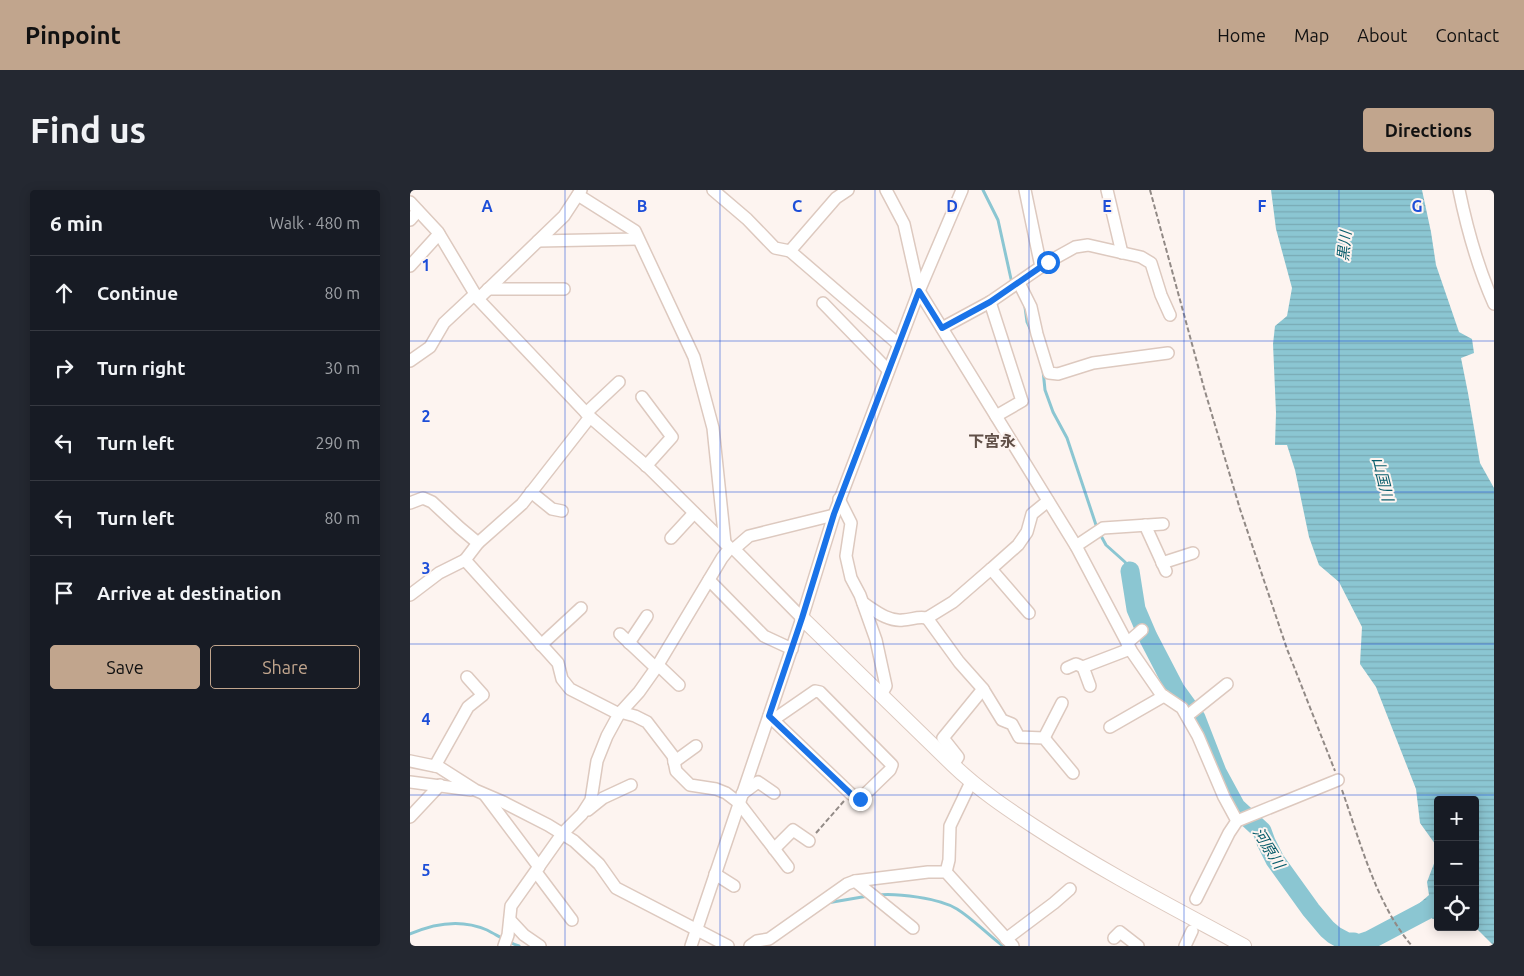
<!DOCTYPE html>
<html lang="en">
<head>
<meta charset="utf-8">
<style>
  :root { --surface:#171b24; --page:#242831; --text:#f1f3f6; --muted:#9ea1a6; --line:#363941; --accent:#c1a58d }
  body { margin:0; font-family:Ubuntu,"Noto Sans JP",sans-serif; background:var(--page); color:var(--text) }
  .controls { position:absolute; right:15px; bottom:15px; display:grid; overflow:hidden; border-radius:5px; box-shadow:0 2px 12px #0003 }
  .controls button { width:45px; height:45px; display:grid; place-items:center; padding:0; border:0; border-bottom:1px solid var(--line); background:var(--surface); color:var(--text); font:25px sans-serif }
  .stop { position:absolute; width:15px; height:15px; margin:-11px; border:4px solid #1a73e8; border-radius:50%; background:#fff }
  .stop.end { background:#1a73e8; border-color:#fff; box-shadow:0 1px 5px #0008 }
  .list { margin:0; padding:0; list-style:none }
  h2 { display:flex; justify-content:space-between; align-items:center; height:65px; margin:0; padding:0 20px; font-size:21px }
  h2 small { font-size:16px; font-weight:400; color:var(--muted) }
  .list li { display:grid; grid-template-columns:32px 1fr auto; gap:15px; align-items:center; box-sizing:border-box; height:75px; padding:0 20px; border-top:1px solid var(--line) }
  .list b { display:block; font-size:19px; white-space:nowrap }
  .list em { font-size:16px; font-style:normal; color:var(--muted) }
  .actions { display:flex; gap:10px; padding:15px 20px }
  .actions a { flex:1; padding:11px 0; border:1px solid var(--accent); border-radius:5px; text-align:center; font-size:18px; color:var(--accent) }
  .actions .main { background:var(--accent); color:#111 }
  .icon { flex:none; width:28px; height:28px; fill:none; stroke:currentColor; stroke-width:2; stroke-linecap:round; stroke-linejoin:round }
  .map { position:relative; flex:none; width:1084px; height:756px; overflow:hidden; border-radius:5px }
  header { display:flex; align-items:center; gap:30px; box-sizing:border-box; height:70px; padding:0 25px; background:var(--accent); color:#111 }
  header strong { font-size:24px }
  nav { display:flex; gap:28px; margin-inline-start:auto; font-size:18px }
  .intro { display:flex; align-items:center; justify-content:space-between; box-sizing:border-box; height:120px; padding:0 30px }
  h1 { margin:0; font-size:35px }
  .button { padding:12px 22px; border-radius:5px; background:var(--accent); color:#111; font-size:18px; font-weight:700 }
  main { display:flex; gap:30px; padding:0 30px }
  aside { flex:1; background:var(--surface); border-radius:5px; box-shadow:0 2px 12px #0003 }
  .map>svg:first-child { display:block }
  .water { fill:url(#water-rules) }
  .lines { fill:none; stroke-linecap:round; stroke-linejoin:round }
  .stream { stroke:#8bc6d2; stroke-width:3 }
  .river { stroke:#8bc6d2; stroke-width:19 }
  .minor-casing { stroke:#ddc9bf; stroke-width:14 }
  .tertiary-casing { stroke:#ddc9bf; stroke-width:16 }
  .path { stroke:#928a86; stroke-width:2; stroke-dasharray:5 2.5; stroke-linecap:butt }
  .minor { stroke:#fff; stroke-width:11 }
  .tertiary { stroke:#fff; stroke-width:14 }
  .route { stroke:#1a73e8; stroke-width:6 }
  .grid { fill:none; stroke:#1d4ed8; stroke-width:1; stroke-opacity:0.55 }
  .labels { text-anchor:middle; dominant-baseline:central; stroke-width:4; stroke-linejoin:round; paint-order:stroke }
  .water-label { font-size:15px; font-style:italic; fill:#095d6b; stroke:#fdf4f0 }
  .quarter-label { font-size:16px; font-weight:bold; fill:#615048; stroke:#fdf4f0 }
  .grid-label { font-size:16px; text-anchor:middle; font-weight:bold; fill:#1d4ed8; stroke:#fdf4f0; stroke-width:4; stroke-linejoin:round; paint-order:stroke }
</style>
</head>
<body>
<header>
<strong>Pinpoint</strong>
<nav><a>Home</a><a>Map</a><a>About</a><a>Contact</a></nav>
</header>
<div class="intro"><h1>Find us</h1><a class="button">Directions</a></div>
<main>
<aside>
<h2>6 min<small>Walk · 480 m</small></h2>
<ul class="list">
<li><svg class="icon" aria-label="ahead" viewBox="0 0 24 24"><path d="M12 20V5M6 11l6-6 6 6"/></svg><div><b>Continue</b></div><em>80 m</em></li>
<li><svg class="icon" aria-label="right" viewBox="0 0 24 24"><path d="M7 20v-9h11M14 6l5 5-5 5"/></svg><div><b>Turn right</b></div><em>30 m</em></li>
<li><svg class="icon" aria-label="left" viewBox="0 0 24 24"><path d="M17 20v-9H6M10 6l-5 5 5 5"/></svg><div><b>Turn left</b></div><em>290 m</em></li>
<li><svg class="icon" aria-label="left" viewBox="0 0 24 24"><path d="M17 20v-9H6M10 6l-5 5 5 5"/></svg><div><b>Turn left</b></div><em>80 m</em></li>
<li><svg class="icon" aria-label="arrive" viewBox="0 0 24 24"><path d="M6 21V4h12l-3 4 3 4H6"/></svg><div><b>Arrive at destination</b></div></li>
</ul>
<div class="actions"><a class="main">Save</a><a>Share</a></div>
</aside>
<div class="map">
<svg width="1084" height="756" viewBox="0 0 1084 756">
  <defs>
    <pattern id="water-rules" width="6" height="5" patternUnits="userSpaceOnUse" patternTransform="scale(1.25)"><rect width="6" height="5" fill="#8bc6d2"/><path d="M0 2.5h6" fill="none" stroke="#79aab4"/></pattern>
  </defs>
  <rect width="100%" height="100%" fill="#fdf4f0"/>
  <g class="water">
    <path d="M861 0H1012L1021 42 1026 75 1049 142 1062 149 1064 163 1051 168 1058 203 1070 273 1084 298V756L1065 737V610H1028V658L1010 633 1006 599 966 497 950 474 952 437 929 392 909 375 899 347 885 280 877 255H865L866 223 863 154 865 136 877 126 882 98 866 39Z"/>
    <path d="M1028 663V728L1023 729 1005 717 1019 705 1017 692Z"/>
  </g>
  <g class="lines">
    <g class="stream">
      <path d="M573 0 588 30 601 89 604 94"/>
      <path d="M615 117 617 132 622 143"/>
      <path d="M633 180 635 200 643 222 657 248 687 338"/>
      <path d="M690 344 696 355 715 372 720 381"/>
      <path d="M467 705C487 703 529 708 547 719 563 729 577 744 593 756"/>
      <path d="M417 713 458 706"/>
      <path d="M0 744C25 733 52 729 77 740 87 745 97 752 109 756"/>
    </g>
    <path class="river" d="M720 381 726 419 738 447 765 499 786 528 807 582 826 617 852 641 856 652 865 670 901 720 917 739 924 745 937 752H944L948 754 960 750 1028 714"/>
    <defs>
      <g id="minor">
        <path d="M303 0 337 29 365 58 380 61"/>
        <path d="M438 0 426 8 380 61 488 154"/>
        <path d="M476 0 494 34 509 101 666 356 722 462 751 504 772 518 788 546 814 607 827 631"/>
        <path d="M615 0 631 77"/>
        <path d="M697 0 712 63"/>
        <path d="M1049 0C1057 39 1068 78 1084 114"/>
        <path d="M168 5 225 41 284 167 303 238 315 353"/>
        <path d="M0 12 28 42 68 109 180 227 239 278 320 358 324 359 333 368 392 428"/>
        <path d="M0 30 8 21"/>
        <path d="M128 51 228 49"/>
        <path d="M0 76 29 44"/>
        <path d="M609 93 621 117 627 144 639 183 648 184 683 173 758 163"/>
        <path d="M78 99H154"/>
        <path d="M68 109 154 26 171 0"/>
        <path d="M580 112 612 211 586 226"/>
        <path d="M413 113 478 180"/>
        <path d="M532 138 580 112 638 72 665 57 678 55 731 67 741 73 751 105 760 125"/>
        <path d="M0 171 20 157 34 133 65 104"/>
        <path d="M232 207 262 247 236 276"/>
        <path d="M176 223 209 192"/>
        <path d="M180 227 112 314 68 353 55 370 148 473 152 489 160 499 209 524"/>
        <path d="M121 302 142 319 152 321"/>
        <path d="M429 309 441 333 436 366 441 388 450 405 466 450 476 496 471 505"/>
        <path d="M0 313 13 308 22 312 50 338 68 353"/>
        <path d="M735 335 756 381"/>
        <path d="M261 348 284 323"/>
        <path d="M666 356 693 338 753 334"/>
        <path d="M324 359 339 346 424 325"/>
        <path d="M752 373 783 363"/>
        <path d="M299 390 354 446 382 459"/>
        <path d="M0 405 29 383 55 370"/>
        <path d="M453 413C464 420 478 432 493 430 502 430 506 426 517 428"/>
        <path d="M619 423 581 379 608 355 617 342 622 324 638 311"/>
        <path d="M210 444 246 478"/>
        <path d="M219 453 237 426"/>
        <path d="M717 453 732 440"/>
        <path d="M131 455 171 418"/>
        <path d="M248 475 269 495"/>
        <path d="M673 477 680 496"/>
        <path d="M657 478 666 474 673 477 720 459"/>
        <path d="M573 499 592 530 602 534 609 547 634 548 663 583"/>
        <path d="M210 522 225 526 237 532 263 566 266 581 280 595 306 599 316 603 329 613 378 677"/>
        <path d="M359 526 441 604 450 609 480 580 482 575 410 502 405 501 363 530"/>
        <path d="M777 526 817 494"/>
        <path d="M700 537 754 506"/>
        <path d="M634 548 652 513"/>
        <path d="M0 571 29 577 65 600 93 612 138 635 164 651 189 674 206 698 318 756"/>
        <path d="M264 572 286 556"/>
        <path d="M543 575 548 567 533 548 573 499 549 472 517 428 543 412 581 379"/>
        <path d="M25 576 58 517 73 505 57 487"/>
        <path d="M0 592 61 600"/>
        <path d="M332 604 348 592 364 603"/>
        <path d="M75 605 129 677"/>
        <path d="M178 620 193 608 221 595"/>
        <path d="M0 627 30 595"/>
        <path d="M364 659 383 640 399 651"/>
        <path d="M126 682 162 730"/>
        <path d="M536 682 539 670 540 636 561 592"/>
        <path d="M305 684 324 696"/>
        <path d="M445 691 503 738"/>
        <path d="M786 709 819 643 827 631 928 590"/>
        <path d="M100 730 114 745 130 756"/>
        <path d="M704 748 710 742 728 756"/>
        <path d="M596 749 644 713 660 699"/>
        <path d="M94 756 98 745 101 716 152 644 172 624 181 610 187 571 197 546 209 524 229 502 246 478 312 368 320 358"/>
        <path d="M281 756 392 428 424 325 509 101 552 0"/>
        <path d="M340 756 347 751 359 749 437 694 445 691 518 682H536L603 756"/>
        <path d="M775 756 782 741"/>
      </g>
      <path id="tertiary" d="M392 428 543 575C568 599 596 618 625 637 692 681 764 718 834 756"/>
    </defs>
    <use href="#minor" class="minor-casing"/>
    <use href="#tertiary" class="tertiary-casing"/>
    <g class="path">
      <path d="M740 0 794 198 830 319 877 459 925 581"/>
      <path d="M932 600C950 651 966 714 1002 756"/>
      <path d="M406 643 434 611"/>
    </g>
    <use href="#minor" class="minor"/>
    <use href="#tertiary" class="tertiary"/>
  </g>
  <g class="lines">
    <path class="route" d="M450 609 441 604 359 526 392 428 424 324 509 101 532 138 580 112 638 72"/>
  </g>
  <path class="grid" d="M155 0V756M310 0V756M465 0V756M619 0V756M774 0V756M929 0V756M0 151H1084M0 302H1084M0 454H1084M0 605H1084"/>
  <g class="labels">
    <g class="water-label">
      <text transform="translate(934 56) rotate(-84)">黒川</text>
      <text transform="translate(973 289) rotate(76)">山国川</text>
      <text transform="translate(859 658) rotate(58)">河原川</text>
    </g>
    <g class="quarter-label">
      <text x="582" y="251">下宮永</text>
    </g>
  </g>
  <g class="grid-label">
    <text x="77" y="22">A</text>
    <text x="232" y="22">B</text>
    <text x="387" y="22">C</text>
    <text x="542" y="22">D</text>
    <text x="697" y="22">E</text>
    <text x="852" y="22">F</text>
    <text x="1007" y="22">G</text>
    <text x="16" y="81">1</text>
    <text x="16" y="232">2</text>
    <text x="16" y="384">3</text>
    <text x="16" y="535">4</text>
    <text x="16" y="686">5</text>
  </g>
</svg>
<div class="controls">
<button>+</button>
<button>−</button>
<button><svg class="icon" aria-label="locate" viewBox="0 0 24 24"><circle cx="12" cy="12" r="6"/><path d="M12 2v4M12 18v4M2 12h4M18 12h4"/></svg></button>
</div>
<div class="stop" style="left:638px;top:72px"></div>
<div class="stop end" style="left:450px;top:609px"></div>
</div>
</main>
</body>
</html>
